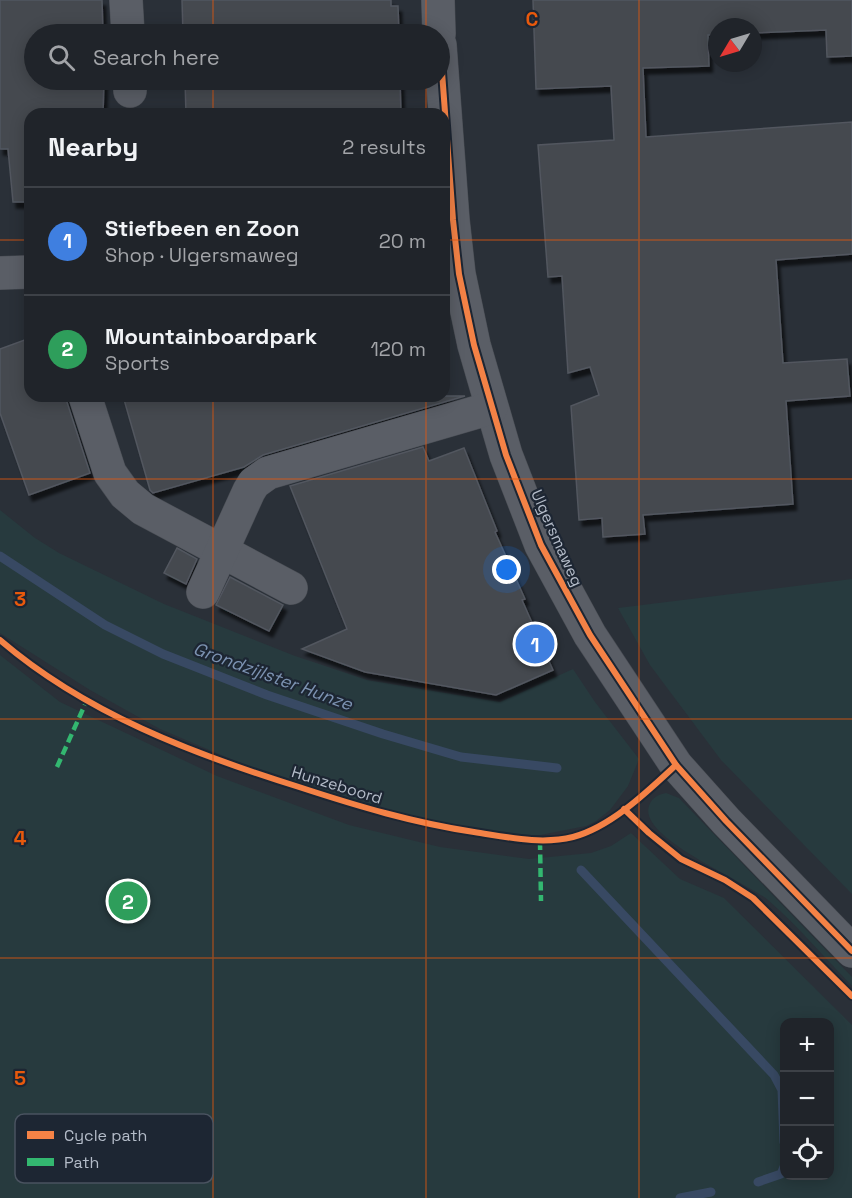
<!DOCTYPE html>
<html lang="en">
<head>
<meta charset="utf-8">
<style>
  :root { --surface:#20242a; --page:#282c32; --text:#f1f3f6; --muted:#a2a4a8; --line:#3d4147; --accent:#8c9099 }
  body { margin:0; font-family:"Space Grotesk",sans-serif; background:var(--page); color:var(--text) }
  .controls { position:absolute; right:18px; bottom:18px; display:grid; overflow:hidden; border-radius:12px; box-shadow:0 3px 15px #0003 }
  .controls button { width:54px; height:54px; display:grid; place-items:center; padding:0; border:0; border-bottom:2px solid var(--line); background:var(--surface); color:var(--text); font:30px sans-serif }
  .compass { position:absolute; left:708px; top:18px; width:54px; height:54px; border-radius:50%; background:var(--surface); box-shadow:0 3px 15px #0003; rotate:232deg }
  .you { position:absolute; left:507px; top:570px; width:21px; height:21px; margin:-15px; border:4px solid #fff; border-radius:50%; background:#1a73e8; box-shadow:0 0 0 9px #1a73e833 }
  .badge { display:grid; place-items:center; width:39px; height:39px; border-radius:50%; background:var(--accent); color:#fff; font-size:20px; font-weight:700 }
  .pin { position:absolute; translate:-50% -50%; border:3px solid #fff; box-shadow:0 2px 6px #0006 }
  .list { margin:0; padding:0; list-style:none }
  h2 { display:flex; justify-content:space-between; align-items:center; height:78px; margin:0; padding:0 24px; font-size:26px }
  h2 small { font-size:20px; font-weight:400; color:var(--muted) }
  .list li { display:grid; grid-template-columns:39px 1fr auto; gap:18px; align-items:center; box-sizing:border-box; height:108px; padding:0 24px; border-top:2px solid var(--line) }
  .list b { display:block; font-size:22px; white-space:nowrap }
  .list p { margin:0; font-size:20px; white-space:nowrap; color:var(--muted) }
  .list em { font-size:20px; font-style:normal; color:var(--muted) }
  .icon { flex:none; width:33px; height:33px; fill:none; stroke:currentColor; stroke-width:2; stroke-linecap:round; stroke-linejoin:round }
  .map { position:relative; flex:none; width:852px; height:1198px; overflow:hidden }
  .search { position:absolute; background:var(--surface); box-shadow:0 3px 15px #0003; left:24px; top:24px; width:426px; height:66px; display:flex; align-items:center; gap:15px; box-sizing:border-box; padding:0 21px; border-radius:33px; color:var(--muted); font-size:22px }
  .panel { position:absolute; background:var(--surface); box-shadow:0 3px 15px #0003; left:24px; top:108px; width:426px; height:294px; border-radius:18px }
  .map>svg:first-child { display:block }
  .green { fill:#273a3e; fill-rule:evenodd }
  .lines { fill:none; stroke-linecap:round; stroke-linejoin:round }
  .stream { stroke:#384963; stroke-width:9 }
  .building { fill:#444950; stroke:#52575f; stroke-width:1.5; filter:url(#shadow) }
  .minor-casing { stroke:#484c53; stroke-width:34 }
  .minor { stroke:#5a5e66; stroke-width:33 }
  .quiet { stroke:#33b770; stroke-width:4.5; stroke-dasharray:9 4.5; stroke-linecap:butt }
  .cycleway-casing { stroke:#1d2633; stroke-width:10 }
  .cycleway { stroke:#f48246; stroke-width:6 }
  .grid { fill:none; stroke:#e8590c; stroke-width:1.5; stroke-opacity:0.55 }
  .labels { text-anchor:middle; dominant-baseline:central; stroke-width:4.5; stroke-linejoin:round; paint-order:stroke }
  .street-label { font-size:16px; fill:#b4bcc9; stroke:#1d2633 }
  .water-label { font-size:18px; font-style:italic; fill:#7c92b1; stroke:#1d2633 }
  .key { fill:#1d2633; stroke:#4a5360; stroke-width:1.5 }
  .key-label { font-size:16px; fill:#b4bcc9 }
  .grid-label { font-size:20px; text-anchor:middle; font-weight:bold; fill:#e8590c; stroke:#1d2633; stroke-width:4.5; stroke-linejoin:round; paint-order:stroke }
</style>
</head>
<body>
<div class="map">
<svg width="852" height="1198" viewBox="0 0 852 1198">
  <defs>
    <filter id="shadow"><feDropShadow dx="3.5" dy="6" stdDeviation="1.5" flood-color="#0009"/></filter>
  </defs>
  <rect width="100%" height="100%" fill="#2a3038"/>
  <g class="green">
    <path d="M0 510 35 538 59 553 164 604 295 656 367 680 500 702 573 669 595 702 639 759 628 786 610 810 596 821 586 826 530 837H505L413 821 285 782 160 729 90 690 0 633Z"/>
    <path d="M852 579V894L721 760 650 665 618 608Z"/>
    <path d="M0 655 60 702 217 776 349 825 440 847 529 859 591 853 611 846 631 833 680 879 724 898 852 1025V1198H0ZM784 1022H830V1176H784Z"/>
    <path d="M666 793 679 798 852 977V986C824 957 798 926 768 900 748 882 638 838 649 806 652 797 658 795 666 793Z"/>
  </g>
  <g class="lines">
    <g class="stream">
      <path d="M0 556 105 625 163 654 267 695 383 734 461 757 557 768"/>
      <path d="M581 870 774 1075 782 1090 784 1142"/>
      <path d="M758 1182 781 1174 784 1167"/>
      <path d="M680 1198 711 1192"/>
    </g>
  </g>
  <g class="building">
    <path d="M0 0H102L103 34H34V80H104L103 114H30V202H13L8 149H0Z"/>
    <path d="M182 0H391V6H398L399 34H183Z"/>
    <path d="M533 0H852V56L827 57 826 30 753 33V27H717V35H708L709 66 643 68 646 137 852 122V254L776 260 783 363 847 359 850 396 786 401 793 504 643 515 645 534 603 537 602 518 579 520 571 406 599 395 590 367 568 373 562 276 548 277 538 145 614 140 611 86 536 89Z"/>
    <path d="M185 80H400L401 114H186Z"/>
    <path d="M30 338V396H65L90 473 29 495 0 413V349Z"/>
    <path d="M123 396H465L263 455 244 467 153 493 150 490Z"/>
    <path d="M423 447 429 461 464 448 497 531 495 532 525 599 522 600 553 670 496 695 365 672 302 649 347 629 290 486Z"/>
    <path d="M177 548 197 559 186 584 164 573Z"/>
    <path d="M230 577 283 605 269 631 216 605Z"/>
  </g>
  <g class="lines">
    <defs>
      <g id="minor">
        <path d="M126 0 128 34"/>
        <path d="M438 0 439 34"/>
        <path d="M440 45 453 220 459 274 474 345 506 455 541 545 590 635 676 765 726 821 852 951"/>
        <path d="M130 80V91"/>
        <path d="M0 273 30 272"/>
        <path d="M85 396 110 473 125 494 143 509 291 588"/>
        <path d="M203 592 249 491 254 483 268 473 491 408"/>
      </g>
    </defs>
    <use href="#minor" class="minor-casing"/>
    <use href="#minor" class="minor"/>
    <g class="quiet">
      <path d="M57 767 87 700"/>
      <path d="M540 841 541 901"/>
    </g>
    <defs>
      <g id="cycleway">
        <path d="M440 45 453 220 459 274 474 345 506 455 541 545 590 635 676 765 726 821 852 951"/>
        <path d="M0 640C85 713 193 754 299 787 357 806 414 823 474 832 507 837 541 845 573 837 611 827 648 791 676 765"/>
        <path d="M624 809 649 833 681 859 725 880 753 898 852 996"/>
      </g>
    </defs>
    <use href="#cycleway" class="cycleway-casing"/>
    <use href="#cycleway" class="cycleway"/>
  </g>
  <path class="grid" d="M213 0V34M426 0V34M639 0V1198M213 80V114M426 80V114M0 240H30M444 240H852M213 396V1198M426 396V1198M0 479H852M0 719H852M0 958H852"/>
  <g class="labels">
    <g class="street-label">
      <text transform="translate(557 538) rotate(66)">Ulgersmaweg</text>
      <text transform="translate(337 785) rotate(17)">Hunzeboord</text>
    </g>
    <g class="water-label">
      <text transform="translate(273 676) rotate(20)">Grondzijlster Hunze</text>
    </g>
  </g>
  <rect x="15" y="1114" width="198" height="69" rx="9" class="key"/>
  <rect x="27" y="1131" width="27" height="8" fill="#f48246"/>
  <rect x="27" y="1158" width="27" height="8" fill="#33b770"/>
  <g class="key-label">
    <text x="64" y="1141">Cycle path</text>
    <text x="64" y="1168">Path</text>
  </g>
  <g class="grid-label">
    <text x="532" y="26">C</text>
    <text x="20" y="606">3</text>
    <text x="20" y="845">4</text>
    <text x="20" y="1085">5</text>
  </g>
</svg>
<div class="controls">
<button>+</button>
<button>−</button>
<button><svg class="icon" aria-label="locate" viewBox="0 0 24 24"><circle cx="12" cy="12" r="6"/><path d="M12 2v4M12 18v4M2 12h4M18 12h4"/></svg></button>
</div>
<svg class="compass" viewBox="-18 -18 36 36"><path d="M0-13l5 13h-10z" fill="#e53935"/><path d="M0 13l5-13h-10z" fill="#a2a4a8"/></svg>
<div class="you"></div>
<div class="pin badge" style="left:535px;top:644px;background:#3f7fe0">1</div>
<div class="pin badge" style="left:128px;top:901px;background:#2e9e5b">2</div>
<div class="search"><svg class="icon" aria-label="search" viewBox="0 0 24 24"><circle cx="10" cy="10" r="6"/><path d="M15 15l6 6"/></svg>Search here</div>
<section class="panel">
<h2>Nearby<small>2 results</small></h2>
<ul class="list">
<li><span class="badge" style="background:#3f7fe0">1</span><div><b>Stiefbeen en Zoon</b><p>Shop · Ulgersmaweg</p></div><em>20 m</em></li>
<li><span class="badge" style="background:#2e9e5b">2</span><div><b>Mountainboardpark</b><p>Sports</p></div><em>120 m</em></li>
</ul>
</section>
</div>
</body>
</html>
